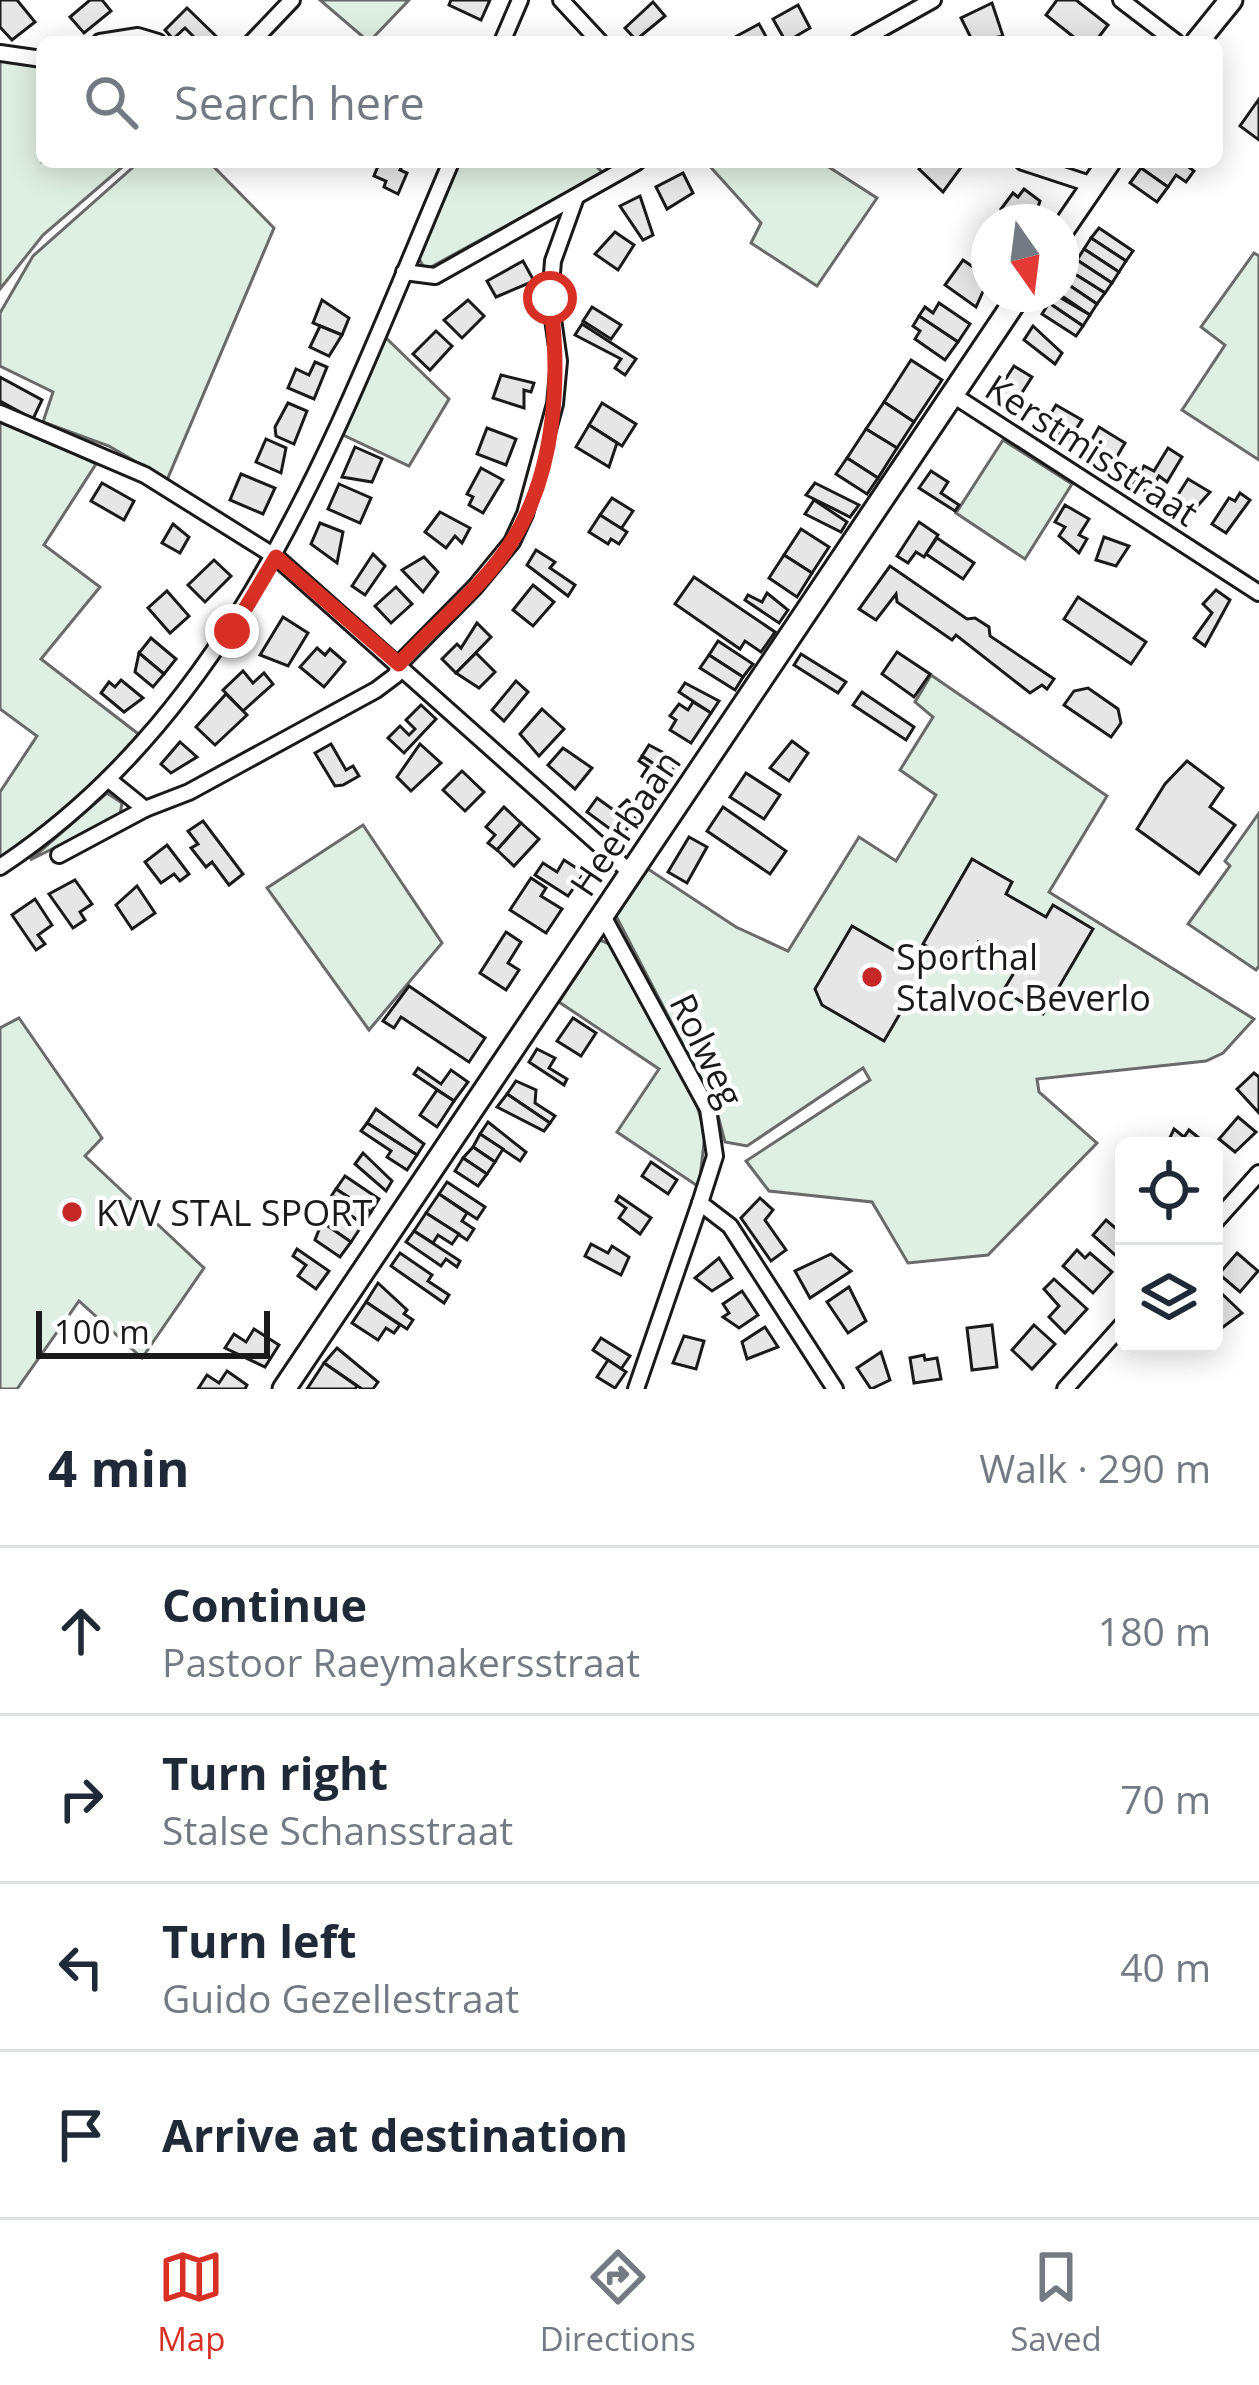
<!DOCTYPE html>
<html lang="en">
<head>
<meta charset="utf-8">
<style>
  :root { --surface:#fff; --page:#f2f2f3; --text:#1f2937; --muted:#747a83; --line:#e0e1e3; --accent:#d93025 }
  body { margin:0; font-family:"Open Sans",sans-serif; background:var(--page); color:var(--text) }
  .controls { position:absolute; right:36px; bottom:36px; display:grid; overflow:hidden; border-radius:18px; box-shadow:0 6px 30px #0003 }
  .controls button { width:108px; height:108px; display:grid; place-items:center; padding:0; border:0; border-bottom:3px solid var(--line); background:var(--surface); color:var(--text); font:60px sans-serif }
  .compass { position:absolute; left:971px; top:204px; width:108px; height:108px; border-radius:50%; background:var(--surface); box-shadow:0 6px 30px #0003; rotate:166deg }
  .scale { position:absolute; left:36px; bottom:30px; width:234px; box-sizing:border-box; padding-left:12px; border:6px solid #1a1a1a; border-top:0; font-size:33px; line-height:42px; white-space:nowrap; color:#1a1a1a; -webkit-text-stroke:9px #fff; paint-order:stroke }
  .stop { position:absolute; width:36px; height:36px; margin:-27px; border:9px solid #d93025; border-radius:50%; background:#fff }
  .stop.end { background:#d93025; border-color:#fff; box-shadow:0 3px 12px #0008 }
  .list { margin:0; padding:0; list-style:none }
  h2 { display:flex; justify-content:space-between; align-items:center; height:156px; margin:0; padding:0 48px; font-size:51px }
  h2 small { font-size:39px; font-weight:400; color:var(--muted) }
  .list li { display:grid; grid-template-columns:78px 1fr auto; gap:36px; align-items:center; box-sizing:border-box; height:168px; padding:0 48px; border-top:3px solid var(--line) }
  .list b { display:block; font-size:45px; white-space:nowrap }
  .list p { margin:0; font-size:39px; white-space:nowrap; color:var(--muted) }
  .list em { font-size:39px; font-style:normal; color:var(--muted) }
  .icon { flex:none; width:66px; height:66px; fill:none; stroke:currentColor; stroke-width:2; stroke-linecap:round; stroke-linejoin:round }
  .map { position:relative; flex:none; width:1259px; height:1389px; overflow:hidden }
  .search { position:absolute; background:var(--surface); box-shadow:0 6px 30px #0003; left:36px; right:36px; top:36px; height:132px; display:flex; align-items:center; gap:30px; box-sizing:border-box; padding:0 42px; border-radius:18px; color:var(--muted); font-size:45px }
  .sheet { height:828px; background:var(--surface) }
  nav { display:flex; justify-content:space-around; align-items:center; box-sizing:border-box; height:168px; border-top:3px solid var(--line); background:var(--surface); font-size:33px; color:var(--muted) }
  nav a { display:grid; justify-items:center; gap:6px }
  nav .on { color:var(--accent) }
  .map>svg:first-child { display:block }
  .green { fill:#e0efe3; stroke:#6a6a6a; stroke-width:3 }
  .building { fill:#e6e6e6; stroke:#1a1a1a; stroke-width:3 }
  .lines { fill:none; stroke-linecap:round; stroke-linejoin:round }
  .street-casing { stroke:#1a1a1a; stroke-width:20 }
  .secondary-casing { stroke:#1a1a1a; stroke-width:27 }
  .street { stroke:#fff; stroke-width:14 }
  .secondary { stroke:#fff; stroke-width:21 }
  .route { stroke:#d93025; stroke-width:15 }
  .poi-dot { fill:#c62828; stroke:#fff; stroke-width:4.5 }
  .labels { text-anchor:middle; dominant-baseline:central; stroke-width:9; stroke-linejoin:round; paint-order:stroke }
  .street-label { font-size:36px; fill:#1a1a1a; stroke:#fff }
  .poi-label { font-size:36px; fill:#1a1a1a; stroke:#fff; text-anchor:start }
</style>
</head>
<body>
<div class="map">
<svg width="1259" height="1389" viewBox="0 0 1259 1389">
  <rect width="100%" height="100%" fill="#fff"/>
  <g class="green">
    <path d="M320 0H409L369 42Z"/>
    <path d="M0 60 42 67V162H128L43 235 0 289Z"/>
    <path d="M139 162H209L274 228 167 480 109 446 43 422 53 392 0 366V313L33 256Z"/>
    <path d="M457 162H592L603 173 429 268 423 266 417 255Z"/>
    <path d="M706 162H821L877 198 817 286 751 243 761 223Z"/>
    <path d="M1254 253 1259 256V460L1182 410 1225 345 1201 327Z"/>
    <path d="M384 336 449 399 409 466 341 434Z"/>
    <path d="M0 418 96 464 44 545 100 587 41 659 141 736 75 800 0 860V792L37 736 0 709Z"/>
    <path d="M1003 440 1072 484 1025 559 956 513Z"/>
    <path d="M931 675 1107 796 1049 892 1254 1019 1223 1053 1206 1061 1037 1079 1039 1092 1097 1143 988 1255 908 1263 872 1202 769 1191 746 1161 870 1080 863 1068 747 1146 725 1142 716 1108 616 916 648 869 736 927 788 951 859 837 896 861 936 795 900 770 933 717 915 702Z"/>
    <path d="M107 793 122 803 120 815 30 860Z"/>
    <path d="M1259 813V966L1256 970 1188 924 1230 866 1225 861Z"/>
    <path d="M363 825 442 943 369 1030 267 888Z"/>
    <path d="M600 940 612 945 697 1105 705 1134 699 1187 617 1132 659 1069 559 1002Z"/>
    <path d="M19 1018 102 1138 85 1156 204 1268 142 1358 79 1301 17 1389H0V1028Z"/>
  </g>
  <g class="building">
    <path d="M0 0H17L35 22 12 40 0 27Z"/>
    <path d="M90 0H102L111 11 84 33 70 17Z"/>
    <path d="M451 0H490L481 20 449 5Z"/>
    <path d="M1057 0H1076L1108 25 1095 42H1080L1046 15Z"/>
    <path d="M653 2 665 16 636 40 625 28Z"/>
    <path d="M992 3 1003 36 973 42 961 18Z"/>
    <path d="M798 5 810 28 786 42 773 19Z"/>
    <path d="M187 8 222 42H199L185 28 173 39 165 30Z"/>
    <path d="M759 24 769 42H738L735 37Z"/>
    <path d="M1259 99V140L1240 126Z"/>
    <path d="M404 162 400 170 407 173 398 194 384 187 386 181 374 176 378 166 370 163Z"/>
    <path d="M924 162H957L962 166 943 192 919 169Z"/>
    <path d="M1145 162H1182L1194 171 1186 182 1176 175 1168 187 1141 168Z"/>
    <path d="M1141 168 1168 187 1157 202 1130 183Z"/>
    <path d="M683 173 693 193 667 209 656 187Z"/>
    <path d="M1024 189 1040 201 1033 222H1019L1001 209 1013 193 1018 197Z"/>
    <path d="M640 196 653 235 643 240 620 206Z"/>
    <path d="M1099 228 1133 251 1126 261 1091 238Z"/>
    <path d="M615 232 634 245 618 270 595 254Z"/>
    <path d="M1091 238 1126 261 1119 272 1084 249Z"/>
    <path d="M1084 249 1119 272 1112 283 1077 260Z"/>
    <path d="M963 260 989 278 976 307 945 285Z"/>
    <path d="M1077 260 1112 283 1105 293 1070 271Z"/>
    <path d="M523 261 534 281 496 297 487 281Z"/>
    <path d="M1070 271 1105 293 1097 304 1063 281Z"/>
    <path d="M1063 281 1097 304 1090 315 1059 294Z"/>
    <path d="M1054 294 1090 315 1083 326 1049 303Z"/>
    <path d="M322 300 349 318 342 335 313 323Z"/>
    <path d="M468 300 484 316 462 338 444 320Z"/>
    <path d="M939 303 970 324 958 342 919 316 925 307 933 313Z"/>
    <path d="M1049 303 1083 326 1076 336 1042 314Z"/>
    <path d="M592 307 621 325 611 339 583 321Z"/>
    <path d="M919 316 958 342 945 360 915 339 920 331 913 326Z"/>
    <path d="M582 324 636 359 625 375 615 368 621 359 575 335Z"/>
    <path d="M320 326 342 335 329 356 310 347Z"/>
    <path d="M1033 326 1062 353 1055 364 1024 340Z"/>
    <path d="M436 331 452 346 430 370 413 354Z"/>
    <path d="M911 360 942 380 914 422 884 402Z"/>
    <path d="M315 362 327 367 314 399 288 388 296 369 309 375Z"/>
    <path d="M1014 366 1032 377 1014 405 996 394Z"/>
    <path d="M501 375 534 383 531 392 524 390V408L493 398Z"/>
    <path d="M0 377 42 400 33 419 0 401Z"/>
    <path d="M884 402 914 422 897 448 866 429Z"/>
    <path d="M288 403 307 411 294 444 276 436 275 427Z"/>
    <path d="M602 403 636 424 622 446 589 425Z"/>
    <path d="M1056 405 1082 420 1069 440 1045 423Z"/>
    <path d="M589 425 617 443 609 467 576 447Z"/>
    <path d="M1099 427 1125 443 1112 465 1086 450Z"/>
    <path d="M487 428 516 439 506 465 477 454Z"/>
    <path d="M866 429 897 448 878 478 847 458Z"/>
    <path d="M266 439 286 448 281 473 256 462Z"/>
    <path d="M355 447 382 459 372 482 342 477Z"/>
    <path d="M1168 448 1182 457 1167 482 1159 476 1149 493 1133 484 1144 466 1154 471Z"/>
    <path d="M847 458 878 478 867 494 836 474Z"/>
    <path d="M481 468 503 480 483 513 469 505 473 497 467 494Z"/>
    <path d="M931 471 948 482 941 493 959 505 955 511 919 488Z"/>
    <path d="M241 474 275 488 263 514 230 500Z"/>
    <path d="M1188 479 1210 492 1192 512 1174 501Z"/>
    <path d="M102 483 134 501 124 520 91 501Z"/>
    <path d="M815 483 859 505 850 517 806 495Z"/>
    <path d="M339 484 371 498 360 523 328 509Z"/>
    <path d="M1240 493 1250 500 1226 533 1212 524 1229 498 1235 501Z"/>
    <path d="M612 498 633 511 621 529 600 515Z"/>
    <path d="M814 500 847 522 841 532 805 514Z"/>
    <path d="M1065 505 1089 519 1079 535 1087 539 1079 553 1059 536 1065 527 1055 522Z"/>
    <path d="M440 512 470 528 462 543 455 536 446 548 425 532Z"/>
    <path d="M600 515 627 532 619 544 611 539 608 544 589 532Z"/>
    <path d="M919 522 938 535 924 557 916 552 908 563 897 556Z"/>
    <path d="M320 523 343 532 337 563 311 544Z"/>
    <path d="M173 524 189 537 180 553 162 543Z"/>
    <path d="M801 529 829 547 812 573 784 555Z"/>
    <path d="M1104 537 1129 546 1116 566 1096 560Z"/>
    <path d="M937 538 974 563 963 579 926 554Z"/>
    <path d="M536 550 555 562 550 568 575 585 568 596 527 565Z"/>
    <path d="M373 554 385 566 365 595 352 586Z"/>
    <path d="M784 555 812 573 797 597 769 578Z"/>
    <path d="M424 557 438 572 423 592 402 570Z"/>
    <path d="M214 560 231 576 205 602 188 585Z"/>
    <path d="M890 566 967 619 975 618 989 627 990 636 1054 679 1047 689 1042 685 1030 693 956 635 952 640 897 602 896 594 876 620 859 609Z"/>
    <path d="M694 577 775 632 761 652 745 641 740 649 675 604Z"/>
    <path d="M533 585 554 602 533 626 513 610Z"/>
    <path d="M396 587 412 604 391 623 375 606Z"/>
    <path d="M1216 590 1230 600 1205 646 1194 638 1212 613 1203 604Z"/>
    <path d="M167 591 189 616 170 633 148 608Z"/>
    <path d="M767 593 788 610 779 623 745 600 748 595 762 602Z"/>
    <path d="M1078 597 1146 642 1131 664 1064 619Z"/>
    <path d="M283 617 308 633 288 666 260 655Z"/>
    <path d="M477 623 491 637 456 673 442 659 457 644 461 648Z"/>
    <path d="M151 638 176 659 164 674 139 653Z"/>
    <path d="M718 641 753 664 743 677 709 655Z"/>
    <path d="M317 648 325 655 330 649 345 662 324 687 300 667Z"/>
    <path d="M897 652 930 674 914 697 882 674Z"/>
    <path d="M139 653 164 674 153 687 135 672Z"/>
    <path d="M476 653 495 672 479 688 456 673Z"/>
    <path d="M801 654 846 682 838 693 794 665Z"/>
    <path d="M709 655 743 677 735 690 700 668Z"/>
    <path d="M243 671 253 683 264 673 273 684 243 711 223 690Z"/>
    <path d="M121 680 143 698 124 712 101 693 109 682 115 687Z"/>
    <path d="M516 681 528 692 504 721 492 710Z"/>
    <path d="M685 683 719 701 711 713 679 692Z"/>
    <path d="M1088 688 1118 709 1121 723 1111 737 1064 705 1074 691Z"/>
    <path d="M862 692 914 727 906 740 853 705Z"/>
    <path d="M226 694 247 715 215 745 196 727Z"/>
    <path d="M693 702 711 713 691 743 670 730 676 720 670 716 679 704 688 710Z"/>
    <path d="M421 705 436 719 404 753 388 738 400 726 409 735 415 729 406 720Z"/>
    <path d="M542 709 564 729 539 756 520 734Z"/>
    <path d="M792 741 808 753 789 781 770 768Z"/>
    <path d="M180 742 197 757 171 773 161 764Z"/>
    <path d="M331 744 346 770 353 766 359 776 343 785 335 786 315 753Z"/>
    <path d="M420 744 441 763 411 791 397 777Z"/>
    <path d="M649 745 679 761 669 774 642 756Z"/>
    <path d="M563 748 592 768 575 789 548 765Z"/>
    <path d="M642 756 669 774 659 788 642 776 648 767 639 761Z"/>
    <path d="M1187 761 1223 788 1210 807 1235 825 1199 874 1137 829 1165 784Z"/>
    <path d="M462 771 484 792 465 811 443 790Z"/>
    <path d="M746 773 780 795 764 819 730 797Z"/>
    <path d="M597 798 615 811 627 800 641 810 621 837 587 812Z"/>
    <path d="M504 807 521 823 497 850 488 843 495 835 486 827Z"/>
    <path d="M723 807 786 851 770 874 707 831Z"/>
    <path d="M203 821 243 874 229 885 212 862 206 867 191 848 198 844 188 831Z"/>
    <path d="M521 823 539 839 514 866 497 850Z"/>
    <path d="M689 837 707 847 687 883 668 872Z"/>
    <path d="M167 845 189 874 180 881 174 874 161 883 145 862Z"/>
    <path d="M972 859 1012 882 1006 894 1046 917 1053 905 1093 929 1043 1014 1003 991 1018 966 978 942 963 968 923 944Z"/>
    <path d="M564 860 584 873 568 896 535 875 543 863 557 872Z"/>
    <path d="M531 878 546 888 541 896 562 909 546 933 510 910Z"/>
    <path d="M75 880 92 904 80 912 85 920 73 928 49 894Z"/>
    <path d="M137 886 155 913 132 929 116 905Z"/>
    <path d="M35 899 52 925 38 935 45 944 36 950 12 915Z"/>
    <path d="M852 926 926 969 884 1041 822 1005 815 989Z"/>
    <path d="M506 932 521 942 508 963 519 970 506 990 480 973Z"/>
    <path d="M409 986 485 1038 469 1062 401 1017 394 1028 383 1021Z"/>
    <path d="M573 1018 596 1033 581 1056 557 1041Z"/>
    <path d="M537 1049 555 1058 549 1068 567 1079 564 1085 529 1062Z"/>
    <path d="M418 1068 441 1084 451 1070 468 1082 454 1101 414 1074Z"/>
    <path d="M1254 1073 1259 1077V1113L1237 1089Z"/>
    <path d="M516 1081 536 1090 535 1103 555 1116 550 1123 507 1094Z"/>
    <path d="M437 1090 454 1101 437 1127 420 1115Z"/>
    <path d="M507 1094 550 1123 544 1131 497 1107Z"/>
    <path d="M376 1109 424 1144 417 1155 367 1123Z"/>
    <path d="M1238 1117 1256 1132 1235 1152 1219 1139Z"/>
    <path d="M488 1122 526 1152 520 1161 480 1134Z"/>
    <path d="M367 1123 417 1155 407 1170 387 1157 391 1151 361 1131Z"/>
    <path d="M1174 1129 1184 1137 1189 1130 1199 1138 1196 1146H1166Z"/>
    <path d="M480 1134 503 1149 495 1162 473 1147Z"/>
    <path d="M473 1147 495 1162 487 1174 463 1158Z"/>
    <path d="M363 1153 392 1181 386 1191 355 1164Z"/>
    <path d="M463 1158 487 1174 478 1186 455 1171Z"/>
    <path d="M651 1162 677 1180 668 1194 642 1176Z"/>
    <path d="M345 1176 379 1199 371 1212 336 1189Z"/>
    <path d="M447 1182 485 1207 477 1219 439 1194Z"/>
    <path d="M336 1189 371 1212 363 1224 341 1209 345 1203 332 1195Z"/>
    <path d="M439 1194 467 1213 462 1221 474 1229 467 1240 426 1213Z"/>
    <path d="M619 1196 651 1218 640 1234 619 1218 626 1208 616 1201Z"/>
    <path d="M760 1198 773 1210 765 1220 786 1250 771 1261 741 1218Z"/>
    <path d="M341 1209 363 1224 351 1242 322 1222 329 1212 336 1216Z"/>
    <path d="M426 1213 459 1234 452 1244 438 1235 433 1243 414 1231Z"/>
    <path d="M1106 1220 1120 1232 1124 1228 1123 1262 1093 1235Z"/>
    <path d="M322 1222 351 1242 340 1257 315 1240Z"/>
    <path d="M414 1231 460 1261 457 1267 446 1259 441 1266 406 1242Z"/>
    <path d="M591 1244 608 1253 612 1246 629 1257 621 1275 585 1256Z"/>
    <path d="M297 1249 329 1271 316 1289 298 1276 306 1265 293 1256Z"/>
    <path d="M1077 1250 1085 1258 1090 1253 1112 1272 1093 1293 1063 1266Z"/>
    <path d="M400 1253 432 1275 428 1281 449 1295 444 1303 391 1266Z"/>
    <path d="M1237 1253 1258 1271 1240 1292 1219 1274Z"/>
    <path d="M831 1254 851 1271 810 1298 795 1271Z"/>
    <path d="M719 1258 732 1278 712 1291 695 1278Z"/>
    <path d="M1054 1279 1087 1309 1065 1333 1049 1317 1059 1306 1044 1289Z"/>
    <path d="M378 1283 407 1310 404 1314 413 1320 407 1329 366 1302Z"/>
    <path d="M849 1287 866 1321 848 1333 827 1302Z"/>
    <path d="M742 1291 758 1315 739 1328 723 1317 729 1313 723 1304Z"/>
    <path d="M1219 1291 1242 1313 1219 1330 1214 1325Z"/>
    <path d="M366 1302 400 1325 394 1333 386 1328 378 1340 352 1323Z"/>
    <path d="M992 1325 997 1367 972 1370 967 1328Z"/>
    <path d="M1034 1325 1055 1344 1032 1369 1012 1350Z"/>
    <path d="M765 1327 778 1347 747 1359 742 1342Z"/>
    <path d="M254 1329 279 1345 265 1367 225 1348 234 1334 246 1342Z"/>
    <path d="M684 1336 704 1341 696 1369 673 1363Z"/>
    <path d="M601 1338 630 1356 621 1369 593 1350Z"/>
    <path d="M337 1348 378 1382 373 1389H362L324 1363Z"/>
    <path d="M881 1352 890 1380 871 1389 857 1368Z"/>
    <path d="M924 1355 925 1360 937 1358 941 1379 914 1383 910 1358Z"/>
    <path d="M608 1360 626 1372 615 1388 597 1377Z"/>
    <path d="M324 1363 357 1386 355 1389H307Z"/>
    <path d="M227 1371 247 1385 245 1389H198L207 1375 219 1383Z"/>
  </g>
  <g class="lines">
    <defs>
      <g id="street">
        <path d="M561 0 600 42"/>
        <path d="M1121 0 1176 42"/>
        <path d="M100 42 138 36 158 42"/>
        <path d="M252 42 292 0"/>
        <path d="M502 42 520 0"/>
        <path d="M858 42 933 0"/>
        <path d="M0 53 42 59"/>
        <path d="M1023 162 1093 185"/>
        <path d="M404 272 435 276 637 162"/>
        <path d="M953 395 1259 593"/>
        <path d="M0 413 145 475 276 557 631 873"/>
        <path d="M108 779 145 809 189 792 376 690 396 675 399 664 475 587 512 542 525 514 555 404 559 361 550 298 553 261 576 197"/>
        <path d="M59 855 145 809"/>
        <path d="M0 867C244 705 341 419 451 162"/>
        <path d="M603 916 708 1109 715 1156 700 1203 730 1226 835 1389"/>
        <path d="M1214 1223 1259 1173"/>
        <path d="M636 1389 700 1203"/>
        <path d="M1065 1389 1124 1323"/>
      </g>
      <g id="secondary">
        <path d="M1197 42 1231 0"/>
        <path d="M1061 232 1109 162"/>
        <path d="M284 1389 1020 294"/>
      </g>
    </defs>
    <use href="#street" class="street-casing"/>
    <use href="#secondary" class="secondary-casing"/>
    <use href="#street" class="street"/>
    <use href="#secondary" class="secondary"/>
  </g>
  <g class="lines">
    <path class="route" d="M232 631 276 557 399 664C435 623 483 588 512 541 556 471 561 377 550 298"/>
  </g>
  <g class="poi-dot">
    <circle cx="872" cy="977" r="12"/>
    <circle cx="72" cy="1212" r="12"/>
  </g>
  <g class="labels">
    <g class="street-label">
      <text transform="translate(1092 450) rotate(33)">Kerstmisstraat</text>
      <text transform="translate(625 823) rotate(-56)">Heerbaan</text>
      <text transform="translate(707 1050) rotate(64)">Rolweg</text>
    </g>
    <g class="poi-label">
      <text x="896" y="956">Sporthal<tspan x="896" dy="41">Stalvoc Beverlo</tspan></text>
      <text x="96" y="1212">KVV STAL SPORT</text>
    </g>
  </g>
</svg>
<div class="controls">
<button><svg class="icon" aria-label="locate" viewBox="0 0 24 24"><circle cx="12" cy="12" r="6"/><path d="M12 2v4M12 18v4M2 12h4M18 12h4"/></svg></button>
<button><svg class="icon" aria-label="layers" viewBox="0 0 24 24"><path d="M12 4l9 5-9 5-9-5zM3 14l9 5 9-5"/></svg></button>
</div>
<svg class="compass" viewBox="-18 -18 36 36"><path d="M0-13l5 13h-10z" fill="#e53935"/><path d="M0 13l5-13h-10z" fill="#747a83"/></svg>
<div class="scale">100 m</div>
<div class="stop" style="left:550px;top:298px"></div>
<div class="stop end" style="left:232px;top:631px"></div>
<div class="search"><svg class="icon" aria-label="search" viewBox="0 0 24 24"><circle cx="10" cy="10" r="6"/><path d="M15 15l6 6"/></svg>Search here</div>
</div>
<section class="sheet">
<h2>4 min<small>Walk · 290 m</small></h2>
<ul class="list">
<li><svg class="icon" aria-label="ahead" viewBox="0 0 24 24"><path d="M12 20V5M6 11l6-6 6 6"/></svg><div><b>Continue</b><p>Pastoor Raeymakersstraat</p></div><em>180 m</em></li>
<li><svg class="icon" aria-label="right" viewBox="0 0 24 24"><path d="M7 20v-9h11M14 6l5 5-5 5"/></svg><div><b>Turn right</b><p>Stalse Schansstraat</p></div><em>70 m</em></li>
<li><svg class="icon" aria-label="left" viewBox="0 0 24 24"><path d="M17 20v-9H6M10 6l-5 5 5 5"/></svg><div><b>Turn left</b><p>Guido Gezellestraat</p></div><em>40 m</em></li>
<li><svg class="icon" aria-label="arrive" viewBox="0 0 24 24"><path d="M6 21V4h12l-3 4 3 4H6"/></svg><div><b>Arrive at destination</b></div></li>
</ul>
</section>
<nav>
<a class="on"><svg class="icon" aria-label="map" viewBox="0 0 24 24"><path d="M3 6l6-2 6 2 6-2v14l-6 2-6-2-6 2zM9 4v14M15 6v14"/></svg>Map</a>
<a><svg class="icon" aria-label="directions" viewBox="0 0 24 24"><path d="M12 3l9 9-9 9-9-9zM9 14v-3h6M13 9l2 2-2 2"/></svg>Directions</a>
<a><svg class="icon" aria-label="saved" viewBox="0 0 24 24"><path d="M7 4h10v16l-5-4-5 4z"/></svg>Saved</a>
</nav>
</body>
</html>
